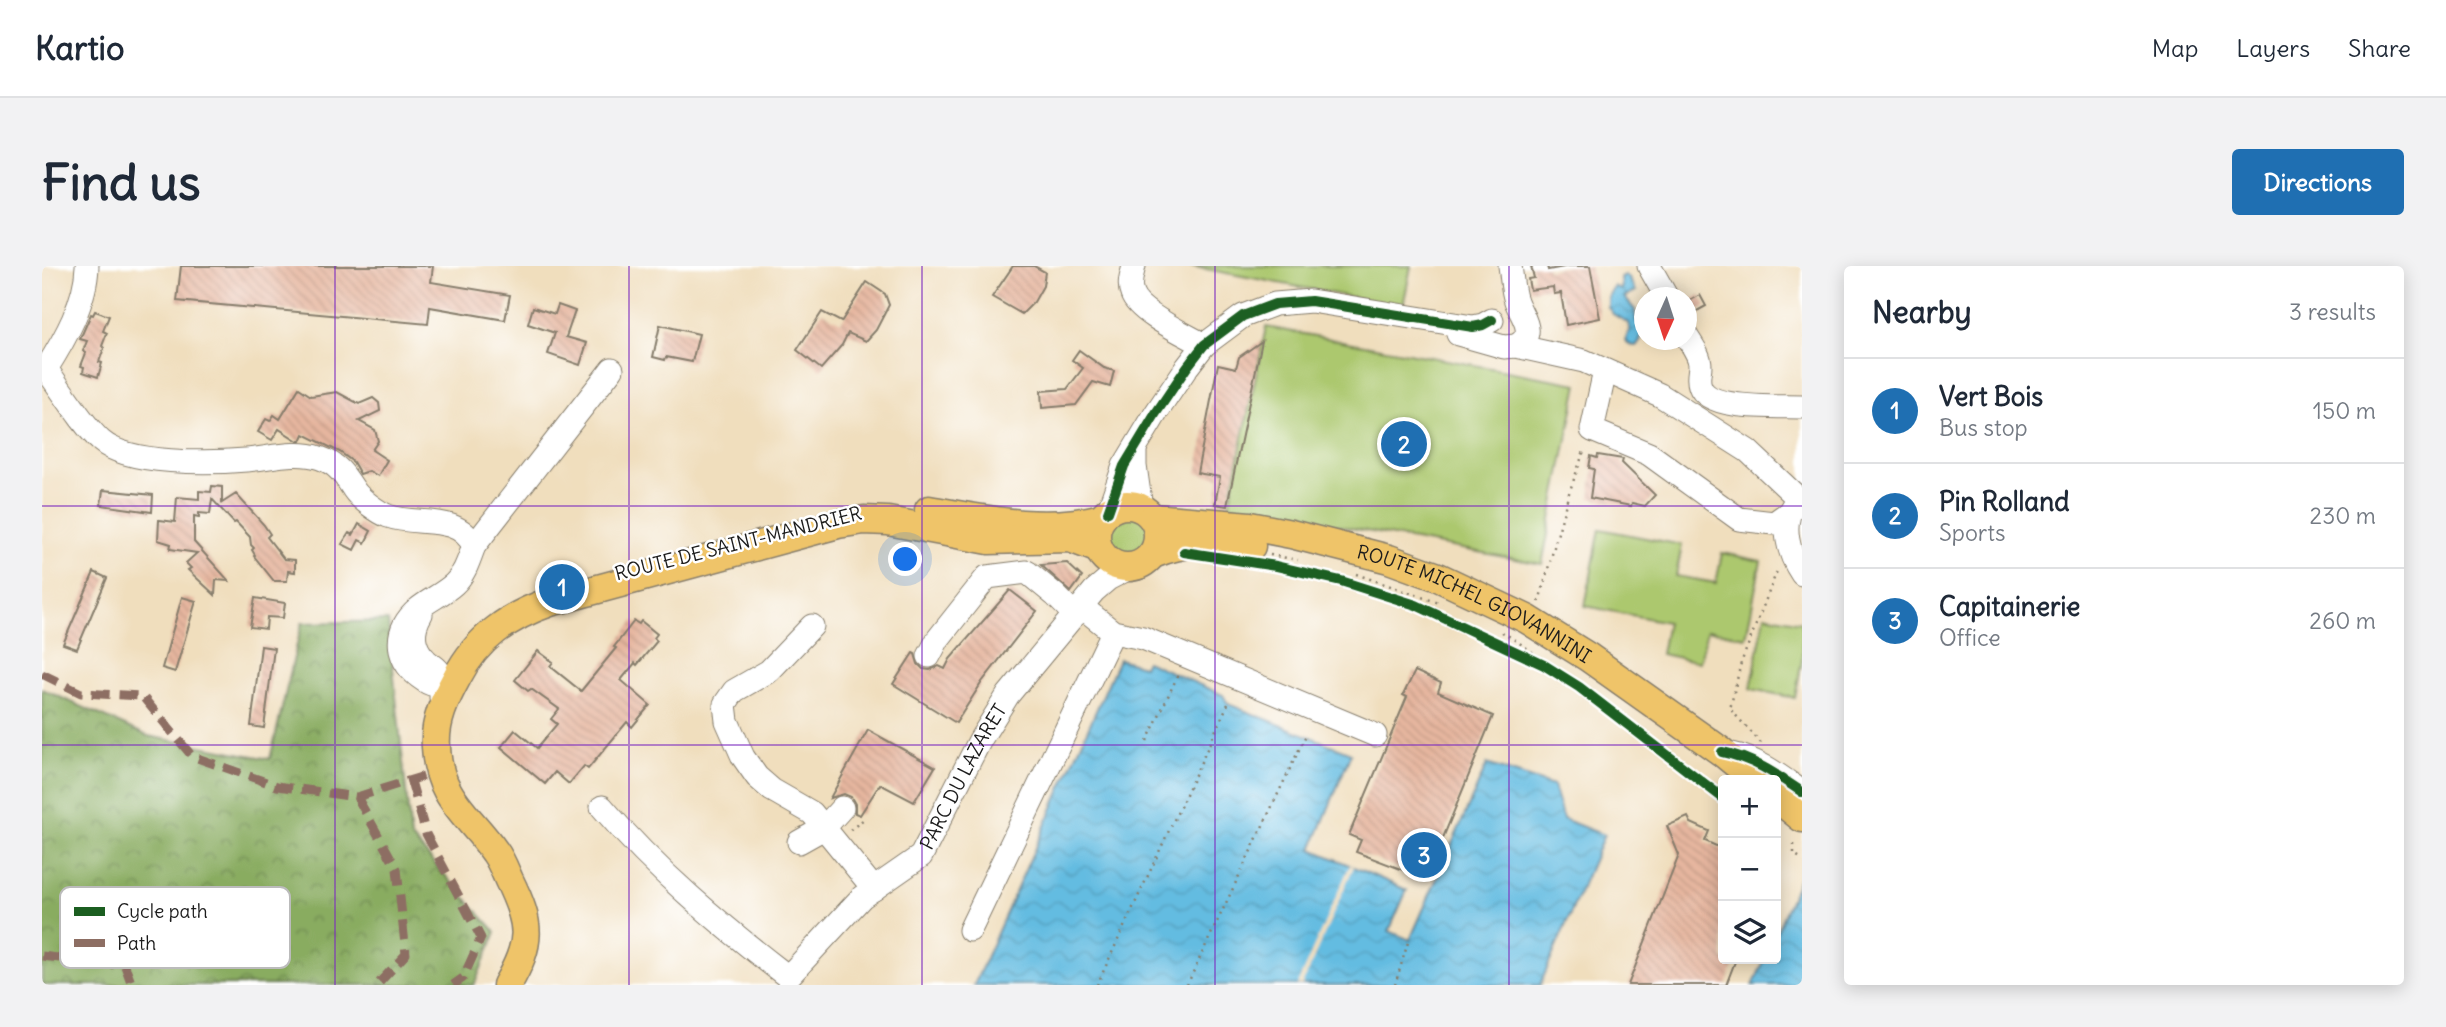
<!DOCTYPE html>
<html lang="en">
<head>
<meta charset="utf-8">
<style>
  :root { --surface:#fff; --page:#f2f2f3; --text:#1f2937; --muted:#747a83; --line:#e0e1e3; --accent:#1f6fb2 }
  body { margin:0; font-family:Delius,sans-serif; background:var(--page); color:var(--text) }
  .controls { position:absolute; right:21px; bottom:21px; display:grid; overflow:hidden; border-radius:7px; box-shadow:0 4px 18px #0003 }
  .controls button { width:63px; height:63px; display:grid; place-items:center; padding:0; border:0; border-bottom:2px solid var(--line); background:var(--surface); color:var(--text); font:35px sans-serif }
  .compass { position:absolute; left:1592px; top:21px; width:63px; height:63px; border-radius:50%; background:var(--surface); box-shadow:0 4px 18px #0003; rotate:183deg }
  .you { position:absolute; left:864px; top:294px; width:24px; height:24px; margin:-18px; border:5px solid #fff; border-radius:50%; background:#1a73e8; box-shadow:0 0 0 10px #1a73e833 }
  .badge { display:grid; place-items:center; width:46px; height:46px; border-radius:50%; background:var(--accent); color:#fff; font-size:23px; font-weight:700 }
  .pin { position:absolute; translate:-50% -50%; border:4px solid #fff; box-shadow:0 2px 7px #0006 }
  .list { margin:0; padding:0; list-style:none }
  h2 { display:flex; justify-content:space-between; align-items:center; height:91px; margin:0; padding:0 28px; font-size:30px }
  h2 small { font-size:23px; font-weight:400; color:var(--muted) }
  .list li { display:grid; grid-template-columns:46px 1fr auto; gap:21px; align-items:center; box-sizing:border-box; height:105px; padding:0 28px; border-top:2px solid var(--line) }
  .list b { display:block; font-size:26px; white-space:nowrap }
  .list p { margin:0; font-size:23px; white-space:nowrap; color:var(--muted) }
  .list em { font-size:23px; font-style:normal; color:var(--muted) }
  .icon { flex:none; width:38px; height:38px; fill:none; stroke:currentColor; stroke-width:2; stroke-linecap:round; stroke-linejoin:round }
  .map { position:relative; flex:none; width:1760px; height:719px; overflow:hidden; border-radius:7px }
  header { display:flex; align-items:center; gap:42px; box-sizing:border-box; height:98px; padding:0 35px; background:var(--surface); border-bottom:2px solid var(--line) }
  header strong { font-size:33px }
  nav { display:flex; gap:38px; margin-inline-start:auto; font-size:24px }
  .intro { display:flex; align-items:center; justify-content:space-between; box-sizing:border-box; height:168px; padding:0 42px }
  h1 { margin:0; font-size:49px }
  .button { padding:18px 32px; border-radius:7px; background:var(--accent); color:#fff; font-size:24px; font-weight:700 }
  main { display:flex; gap:42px; padding:0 42px }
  aside { flex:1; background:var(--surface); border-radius:7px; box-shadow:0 4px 18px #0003 }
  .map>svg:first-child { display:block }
  .grass { fill:#acc86e; stroke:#647245; stroke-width:2 }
  .forest { fill:url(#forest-crowns); stroke:#52643e; stroke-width:2 }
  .water { fill:url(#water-waves); stroke:#406c7e; stroke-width:2 }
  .pier { fill:#f0debd }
  .building { fill:url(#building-back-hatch) }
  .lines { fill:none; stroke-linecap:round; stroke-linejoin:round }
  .minor-casing { stroke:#867d6c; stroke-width:25 }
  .major-casing { stroke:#867d6c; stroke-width:31 }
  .path { stroke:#867d6c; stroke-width:2.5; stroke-dasharray:2 5; stroke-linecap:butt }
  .minor { stroke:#fff; stroke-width:23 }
  .major { stroke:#efc469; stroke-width:28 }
  .quiet { stroke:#8d6e63; stroke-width:9; stroke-dasharray:18 9; stroke-linecap:butt }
  .cycleway-casing { stroke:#fff; stroke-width:15 }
  .cycleway { stroke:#1b5e20; stroke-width:10 }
  .grid { fill:none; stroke:#7b2cbf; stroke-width:2; stroke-opacity:0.55 }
  .labels { text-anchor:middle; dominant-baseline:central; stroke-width:5; stroke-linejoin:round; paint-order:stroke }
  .street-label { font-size:19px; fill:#1c1c1c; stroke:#fff }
  .key { fill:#fff; stroke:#bbb; stroke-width:2 }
  .key-label { font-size:19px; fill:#1c1c1c }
</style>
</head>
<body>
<header>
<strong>Kartio</strong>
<nav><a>Map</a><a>Layers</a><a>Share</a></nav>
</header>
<div class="intro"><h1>Find us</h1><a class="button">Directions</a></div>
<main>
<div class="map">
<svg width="1760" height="719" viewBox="0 0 1760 719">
  <defs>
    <pattern id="forest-crowns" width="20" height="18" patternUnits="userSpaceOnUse" patternTransform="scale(1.75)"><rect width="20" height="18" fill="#89ac61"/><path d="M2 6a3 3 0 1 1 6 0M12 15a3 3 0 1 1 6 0" fill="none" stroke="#6f8b4f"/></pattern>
    <pattern id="water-waves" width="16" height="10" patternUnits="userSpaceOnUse" patternTransform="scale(1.75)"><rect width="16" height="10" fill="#64bce1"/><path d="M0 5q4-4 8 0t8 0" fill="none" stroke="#56a1c0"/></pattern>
    <pattern id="building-back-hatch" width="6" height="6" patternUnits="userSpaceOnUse" patternTransform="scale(1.75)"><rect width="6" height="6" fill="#e6b69f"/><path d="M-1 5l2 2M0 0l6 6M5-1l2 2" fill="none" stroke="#c59c88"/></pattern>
  </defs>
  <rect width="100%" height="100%" fill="#fff"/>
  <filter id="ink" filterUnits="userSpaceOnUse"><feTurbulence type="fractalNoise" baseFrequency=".0143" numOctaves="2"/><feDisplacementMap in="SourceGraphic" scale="14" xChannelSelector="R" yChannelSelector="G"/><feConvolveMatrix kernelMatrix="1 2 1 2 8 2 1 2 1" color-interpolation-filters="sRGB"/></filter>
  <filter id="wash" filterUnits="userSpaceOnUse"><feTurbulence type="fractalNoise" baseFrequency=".00686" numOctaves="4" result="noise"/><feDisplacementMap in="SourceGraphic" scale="28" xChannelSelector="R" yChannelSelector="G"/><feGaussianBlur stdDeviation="1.57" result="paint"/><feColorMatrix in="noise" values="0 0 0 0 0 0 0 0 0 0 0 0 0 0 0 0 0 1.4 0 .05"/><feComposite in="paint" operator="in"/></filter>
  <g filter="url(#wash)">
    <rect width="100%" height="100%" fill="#f0debd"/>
    <g class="grass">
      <path d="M1148 0H1369L1361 41Z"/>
      <path d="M1224 61 1536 118 1500 298 1187 239Z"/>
      <path d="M1082 239 1091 240 1115 262V280L1105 295 1097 299 1071 298 1064 293 1054 269 1074 241Z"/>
      <path d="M1558 263 1640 279 1634 310 1674 317 1680 287 1719 295 1704 371 1665 364 1658 396 1619 388 1625 356 1543 340Z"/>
      <path d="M1723 349 1760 356V394L1753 432 1709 423Z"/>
    </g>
    <path class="forest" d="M346 355 369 571 454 666 433 717 431 719H0V423L106 470 228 493 260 357Z"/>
    <g class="water">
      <path d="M1583 10 1586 11 1594 25 1582 31 1593 44 1594 55 1601 61 1598 76 1594 80 1588 79 1583 74 1588 64 1586 57 1571 48 1566 41V31L1572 20 1580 24 1579 12Z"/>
      <path d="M1077 393 1101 400 1104 395 1181 429 1186 438 1309 487 1270 583 1365 624 1347 665 1368 674 1445 498 1511 520 1521 553 1562 569 1498 719H932Z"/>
      <path d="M1760 606V719H1711L1723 693H1734V667Z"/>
    </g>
    <path class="pier" d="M1308 599 1312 600 1260 719H1255Z"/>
    <g id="blocks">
      <g class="building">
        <path d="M139 0H391L389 16 468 29 463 54 388 41 386 58 135 35Z"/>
        <path d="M971 0H992L1003 6 1001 20 992 36 980 48 950 31Z"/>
        <path d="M1489 0H1505L1506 4 1527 0H1548L1558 52 1524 59 1519 27 1512 28 1511 21 1488 24 1486 13 1492 12Z"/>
        <path d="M825 16 843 28 847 39 834 64 824 75 806 67 800 79 779 103 755 84 780 46 799 56Z"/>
        <path d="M1658 29 1664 40 1644 51V37Z"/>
        <path d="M516 39 533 45 524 71 545 77 538 99 506 88 513 67 486 58 491 41 513 48Z"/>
        <path d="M53 45 67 50 61 65 65 67 60 80 62 82 57 96 60 97 56 111 41 106 42 101 39 100 44 87 41 85 45 75 38 73 49 48 51 49Z"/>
        <path d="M618 59 657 68 650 96 624 91 623 94 611 91Z"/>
        <path d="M1220 75 1185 240 1173 238 1178 211 1155 207 1176 98 1194 102 1197 91Z"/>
        <path d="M1037 84 1062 102 1072 105 1068 121 1051 116 1034 139 1000 142 999 125 1025 123 1041 102 1030 94Z"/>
        <path d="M257 122 269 130 295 126 317 138 331 132 337 137 338 145 317 155 333 164 336 175 330 184 345 194 336 210 327 205 318 208 311 196 298 186 262 168 259 175H256L237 163 230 174 216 166 224 153 228 155 232 149 238 153Z"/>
        <path d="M1556 189 1581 193 1580 197 1613 229 1603 240 1590 237 1589 240 1548 232 1552 203 1547 202 1549 190 1555 192Z"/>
        <path d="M170 220 180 221V237L194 228 222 259 228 268 225 271 242 293 253 294V306L246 305 245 315H232L212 290 213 289 210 284 212 282 209 279 208 271 194 256 192 257 170 233 168 248 157 247V251L152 250V276L187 315 174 314 173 329 146 304 149 302 144 297 155 287 128 283 129 278 116 274 117 254 133 256 135 231 157 233V225L169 226Z"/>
        <path d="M61 224 111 229 110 246 59 239Z"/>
        <path d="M317 258 329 265 323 277 317 274 312 284 300 278 307 267 311 269Z"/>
        <path d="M1025 297 1040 311 1029 326 999 299Z"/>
        <path d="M52 306 65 312 35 383 21 378Z"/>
        <path d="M968 324 995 345 940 416 914 457 851 418 871 387 873 388 876 398 881 403 888 404 897 400 903 403 908 393Z"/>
        <path d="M140 331 154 335 133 406 120 402Z"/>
        <path d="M213 332 243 337 241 352 225 351 224 363 208 361Z"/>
        <path d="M592 355 597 358 599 355 615 368 612 372 615 375 595 399 593 397 579 414 608 439 590 461 585 456 546 503 542 500 527 518 513 506 503 518 459 481 473 464 495 482 515 458 509 453 517 443 489 423 486 425 473 414 496 385 511 396 508 400 539 425 574 382 572 381Z"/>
        <path d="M219 380 232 382 222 462 209 460Z"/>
        <path d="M1373 405 1399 417 1396 426 1451 450 1385 611 1382 612 1314 586 1319 574 1307 569 1365 431 1361 429Z"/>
        <path d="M826 464 893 501 872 536 838 518 818 549 813 547V538L809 531 802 528 788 532Z"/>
        <path d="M1646 551 1649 557 1667 565 1663 575 1681 583V693H1694L1684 719H1586L1637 589 1625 560Z"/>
      </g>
    </g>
  </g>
  <g filter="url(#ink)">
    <use href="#blocks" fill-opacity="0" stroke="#867d6c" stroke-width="2"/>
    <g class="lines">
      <defs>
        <g id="minor">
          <path d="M45 0C44 36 23 73 4 103 19 123 41 159 59 175 86 199 169 197 204 194 228 192 255 184 278 192 296 198 303 210 312 224 318 233 336 246 346 250 375 261 415 246 432 280"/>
          <path d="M1092 0C1090 9 1086 18 1090 28 1096 47 1145 69 1162 79"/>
          <path d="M1468 0C1470 12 1470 24 1474 35 1480 52 1496 67 1474 80"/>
          <path d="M1607 0 1625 32"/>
          <path d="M1416 68 1462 81 1474 80 1542 95 1618 129 1706 185 1760 236"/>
          <path d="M1644 69C1649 78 1658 89 1658 99 1658 106 1655 112 1658 120 1666 145 1737 140 1760 141"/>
          <path d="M1563 105 1550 164 1607 188 1697 253 1732 257 1746 247"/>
          <path d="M1093 184V200L1099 242"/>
          <path d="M1752 238C1738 259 1747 289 1760 308"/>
          <path d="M1066 246 1082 200 1114 147 1145 101 1162 79 1201 50 1233 38 1269 35 1431 61 1441 59 1450 54"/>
          <path d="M1040 341 1071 366 1101 372 1333 469"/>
          <path d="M379 348C370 363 370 380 383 393 386 397 393 400 396 404 401 411 400 423 399 431"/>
          <path d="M770 360 727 405 692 425 683 438 685 455 701 491 715 511 730 524 770 547 832 623"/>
          <path d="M887 390 896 373 945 311 985 306 1013 329 1033 349"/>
          <path d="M417 407C405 415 397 424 383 415 354 397 349 366 376 343 387 334 401 328 412 318 423 308 427 293 432 280L570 103"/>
          <path d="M1690 488C1716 493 1739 511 1760 526"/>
          <path id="s1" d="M560 541C614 605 680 660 746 711L820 631 879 590 938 474 966 429 1052 325 1066 313 1089 301"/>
          <path d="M757 576 782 562 800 542"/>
          <path d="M928 664 1071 366"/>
        </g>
        <g id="major">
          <circle cx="1085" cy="270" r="31"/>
          <path d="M887 244C943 254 1003 267 1060 252"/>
          <path id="s2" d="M1111 252 1208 260 1249 268 1347 293 1396 311 1485 353 1546 391 1680 486 1714 514"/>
          <path d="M1111 288C1143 274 1175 276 1209 280"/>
          <path d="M1734 531 1760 552"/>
          <path d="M465 719C490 676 489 659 467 614 463 605 459 594 453 586 427 549 396 532 394 481 392 456 403 433 415 411 435 372 467 350 508 336L796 258 822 254 846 255 947 274 1028 272 1057 283"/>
        </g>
      </defs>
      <use href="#minor" class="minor-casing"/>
      <use href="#major" class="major-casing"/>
      <g class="path">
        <path d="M1228 289 1256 294"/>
        <path d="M1314 308 1400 338"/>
        <path d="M1497 336 1526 230 1543 182"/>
        <path d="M1460 366C1489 383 1515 406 1545 420L1681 526"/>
        <path d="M1105 475 1136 409"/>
        <path d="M1719 477 1688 443 1699 397 1735 305"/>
        <path d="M808 564 822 553"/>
        <path d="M1752 578V588L1760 593"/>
        <path d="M1055 719 1186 438"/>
        <path d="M1145 719 1264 469"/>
        <path d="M1353 719 1367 673"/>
      </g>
      <use href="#minor" class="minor"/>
      <use href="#major" class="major"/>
      <g class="quiet">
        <path d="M0 408 39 427 100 430 150 490 235 520 315 531 382 510"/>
        <path d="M369 515 384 568 439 672 421 712 411 719"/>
        <path d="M315 531 355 603 364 688 335 719"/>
        <path d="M0 690 83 700 90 719"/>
      </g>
      <defs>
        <g id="cycleway">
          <path d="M1066 246 1082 200 1114 147 1145 101 1162 79 1201 50 1233 38 1269 35 1431 61 1441 59 1450 54"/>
          <path d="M1142 286 1234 300 1299 315 1374 339 1502 399 1537 421 1681 532"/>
          <path d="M1680 486C1711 492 1735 509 1760 526"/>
        </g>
      </defs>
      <use href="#cycleway" class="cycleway-casing"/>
      <use href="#cycleway" class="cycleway"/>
    </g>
  </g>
  <path class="grid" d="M293 0V719M587 0V719M880 0V719M1173 0V719M1467 0V719M0 240H1760M0 479H1760"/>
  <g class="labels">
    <g class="street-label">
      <text transform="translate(696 277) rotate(-14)">ROUTE DE SAINT-MANDRIER</text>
      <text stroke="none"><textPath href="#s2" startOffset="336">ROUTE MICHEL GIOVANNINI</textPath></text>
      <text stroke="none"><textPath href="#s1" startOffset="523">PARC DU LAZARET</textPath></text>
    </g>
  </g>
  <rect x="18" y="621" width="230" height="81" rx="10" class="key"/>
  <rect x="32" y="641" width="31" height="9" fill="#1b5e20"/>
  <rect x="32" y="673" width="31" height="8" fill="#8d6e63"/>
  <g class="key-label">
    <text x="75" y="652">Cycle path</text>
    <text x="75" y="684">Path</text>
  </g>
</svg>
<div class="controls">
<button>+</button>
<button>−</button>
<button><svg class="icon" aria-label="layers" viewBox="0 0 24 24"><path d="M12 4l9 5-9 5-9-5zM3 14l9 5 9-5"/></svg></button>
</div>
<svg class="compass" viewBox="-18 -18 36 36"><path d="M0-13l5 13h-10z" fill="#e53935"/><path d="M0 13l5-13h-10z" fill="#747a83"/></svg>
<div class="you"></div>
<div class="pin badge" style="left:520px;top:321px">1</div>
<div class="pin badge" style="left:1362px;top:178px">2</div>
<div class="pin badge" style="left:1382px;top:589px">3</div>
</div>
<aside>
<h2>Nearby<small>3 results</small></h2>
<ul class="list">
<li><span class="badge">1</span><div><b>Vert Bois</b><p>Bus stop</p></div><em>150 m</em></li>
<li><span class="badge">2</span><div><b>Pin Rolland</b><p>Sports</p></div><em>230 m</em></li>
<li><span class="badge">3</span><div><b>Capitainerie</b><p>Office</p></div><em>260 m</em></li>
</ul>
</aside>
</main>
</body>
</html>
